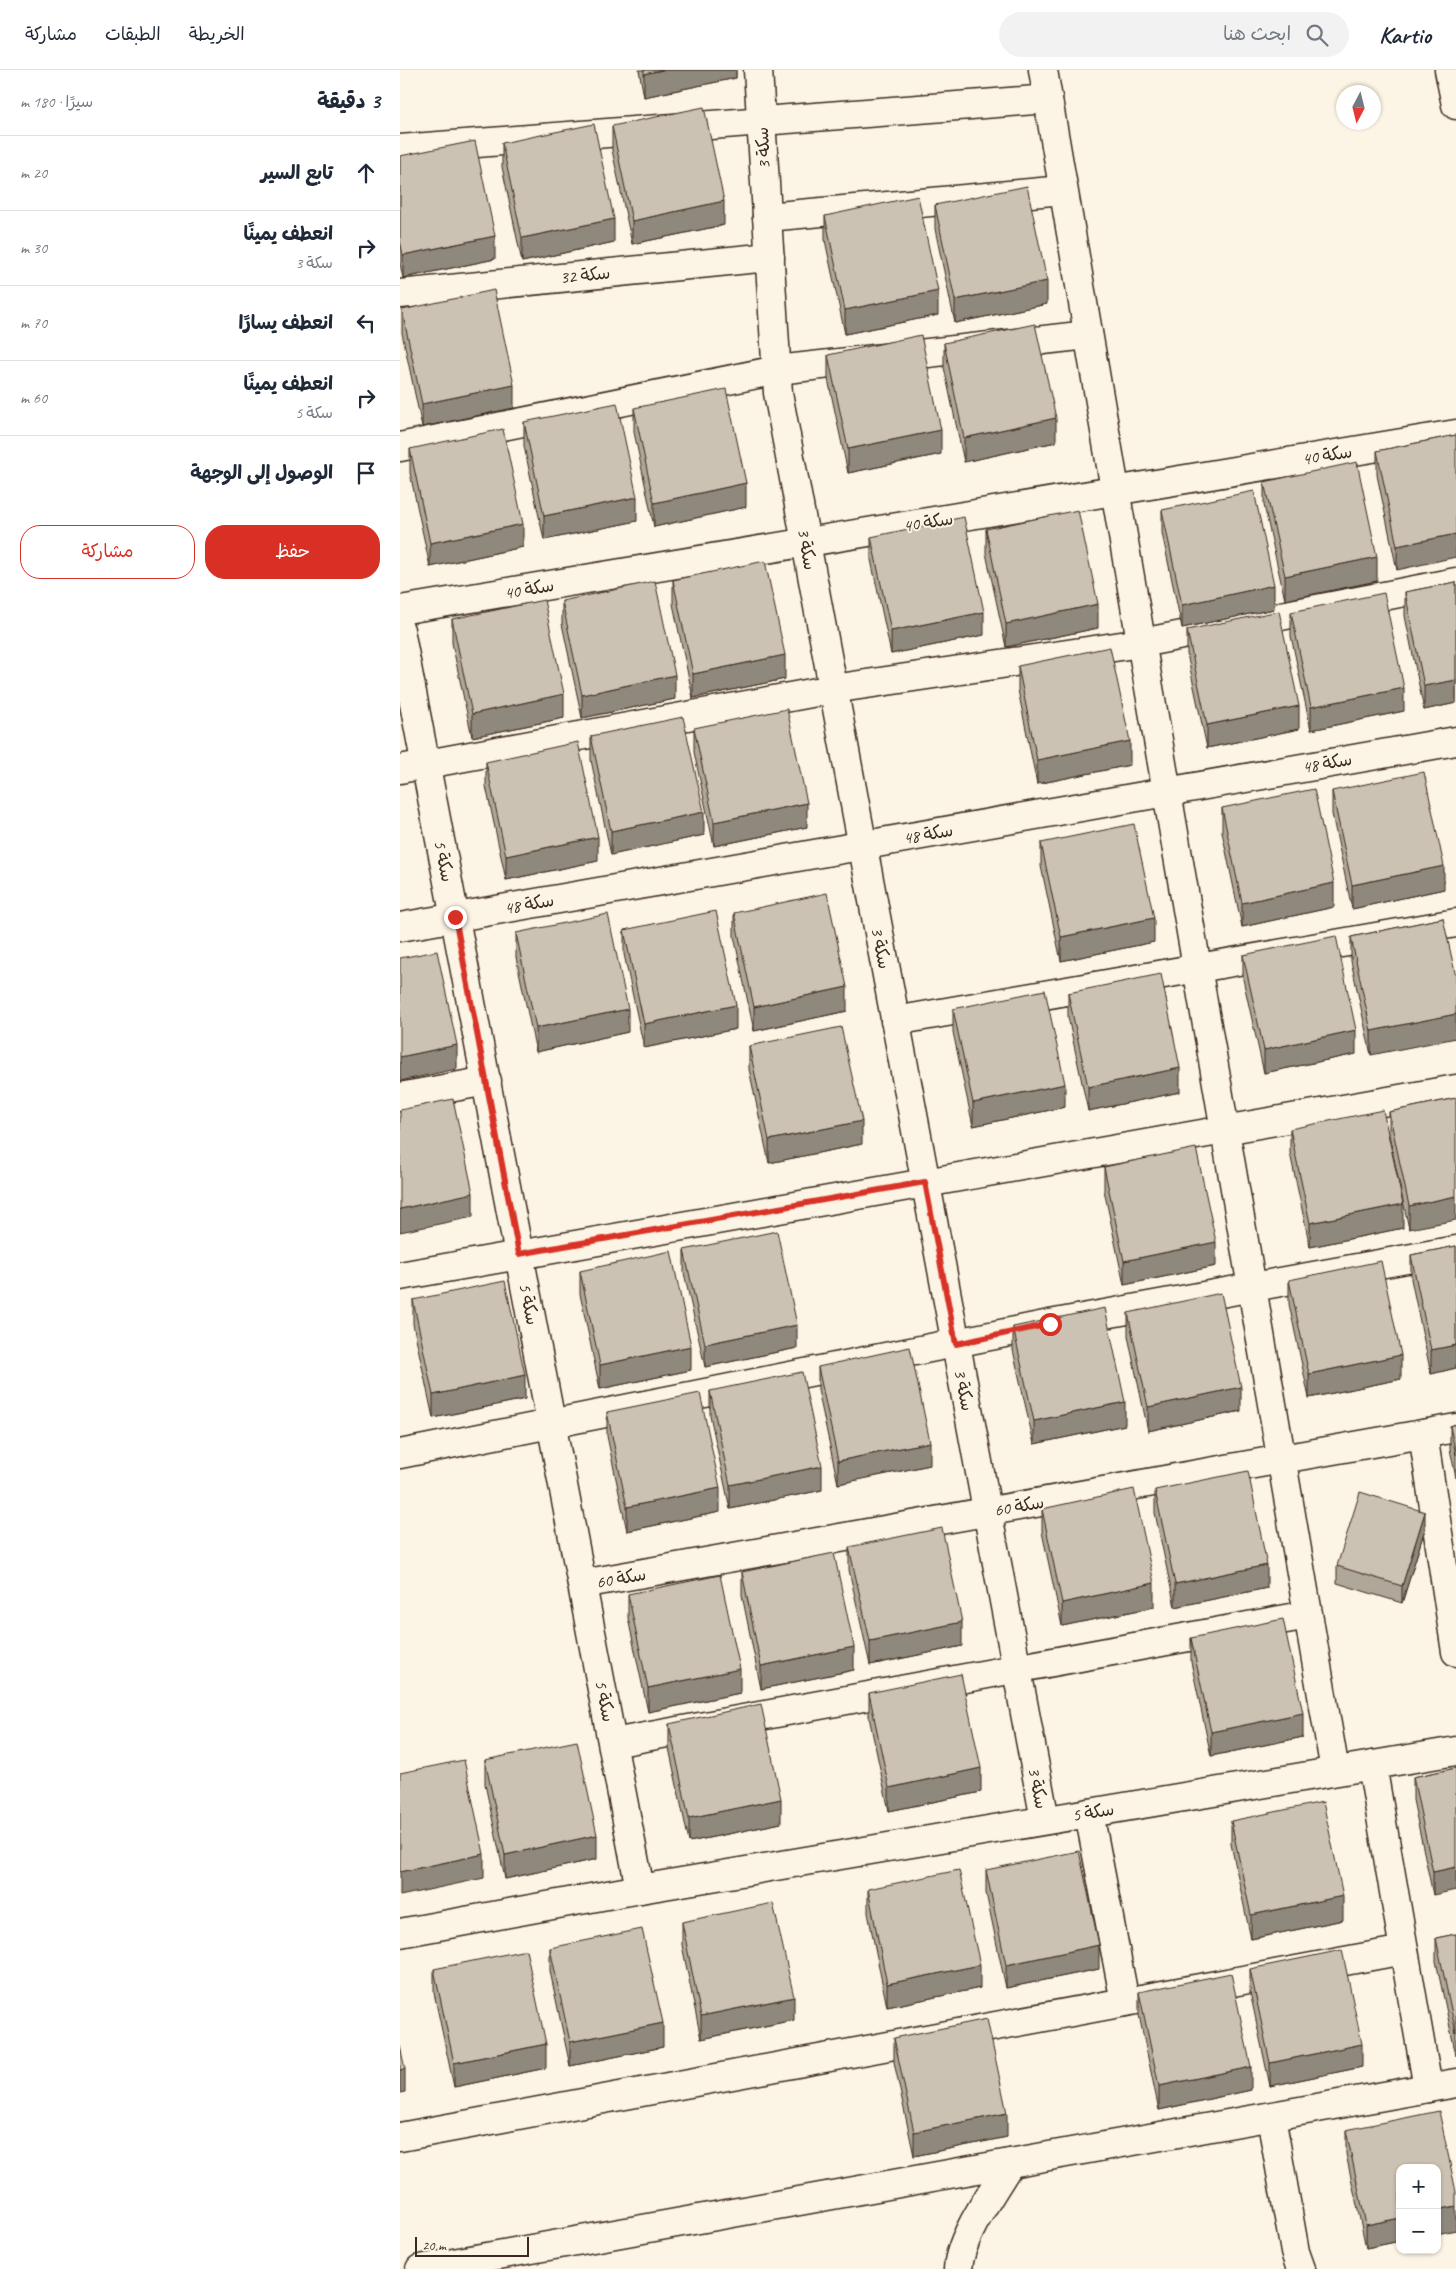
<!DOCTYPE html>
<html lang="ar">
<head>
<meta charset="utf-8">
<style>
  :root { --surface:#fff; --page:#f2f2f3; --text:#1f2937; --muted:#747a83; --line:#e0e1e3; --accent:#d93025 }
  body { margin:0; font-family:Caveat,"Playpen Sans Arabic",sans-serif; background:var(--page); color:var(--text); direction:rtl }
  .controls { position:absolute; right:15px; bottom:15px; display:grid; overflow:hidden; border-radius:10px; box-shadow:0 1px 4px #0004 }
  .controls button { width:45px; height:45px; display:grid; place-items:center; padding:0; border:0; border-bottom:1px solid var(--line); background:var(--surface); color:var(--text); font:25px sans-serif }
  .compass { position:absolute; left:936px; top:15px; width:45px; height:45px; border-radius:50%; background:var(--surface); box-shadow:0 1px 4px #0004; rotate:187deg }
  .scale { position:absolute; left:15px; bottom:12px; width:114px; box-sizing:border-box; padding-left:5px; border:2px solid #3b2a1e; border-top:0; font-size:14px; line-height:18px; white-space:nowrap; color:#3b2a1e; -webkit-text-stroke:4px #fcf5e5; paint-order:stroke }
  .stop { position:absolute; width:15px; height:15px; margin:-11px; border:4px solid #d93025; border-radius:50%; background:#fff }
  .stop.end { background:#d93025; border-color:#fff; box-shadow:0 1px 5px #0008 }
  .list { margin:0; padding:0; list-style:none }
  h2 { display:flex; justify-content:space-between; align-items:center; height:65px; margin:0; padding:0 20px; font-size:21px }
  h2 small { font-size:16px; font-weight:400; color:var(--muted) }
  .list li { display:grid; grid-template-columns:32px 1fr auto; gap:15px; align-items:center; box-sizing:border-box; height:75px; padding:0 20px; border-top:1px solid var(--line) }
  .list b { display:block; font-size:19px; white-space:nowrap }
  .list p { margin:0; font-size:16px; white-space:nowrap; color:var(--muted) }
  .list em { font-size:16px; font-style:normal; color:var(--muted) }
  .actions { display:flex; gap:10px; padding:15px 20px }
  .actions a { flex:1; padding:11px 0; border:1px solid var(--accent); border-radius:20px; text-align:center; font-size:18px; color:var(--accent) }
  .actions .main { background:var(--accent); color:#fff }
  .icon { flex:none; width:28px; height:28px; fill:none; stroke:currentColor; stroke-width:2; stroke-linecap:round; stroke-linejoin:round }
  .map { position:relative; flex:none; width:1056px; height:2199px; overflow:hidden; direction:ltr }
  header { display:flex; align-items:center; gap:30px; box-sizing:border-box; height:70px; padding:0 25px; background:var(--surface); border-bottom:1px solid var(--line) }
  header strong { font-size:24px }
  nav { display:flex; gap:28px; margin-inline-start:auto; font-size:18px }
  .search { width:350px; height:45px; background:var(--page); display:flex; align-items:center; gap:12px; box-sizing:border-box; padding:0 18px; border-radius:28px; color:var(--muted); font-size:19px }
  main { display:flex }
  aside { flex:1; background:var(--surface) }
  .map>svg:first-child { display:block }
  .lines { fill:none; stroke-linecap:round; stroke-linejoin:round }
  .minor-casing { stroke:#3b2a1e; stroke-width:31 }
  .major-casing { stroke:#3b2a1e; stroke-width:31 }
  .minor { stroke:#fcf5e5; stroke-width:28 }
  .major { stroke:#fcf5e5; stroke-width:28 }
  .wall { fill:#afa79a; stroke:#3b2a1e }
  .shaded-wall { fill:#8f887d; stroke:#3b2a1e }
  .building { fill:#ccc2b3; stroke:#3b2a1e }
  .route { stroke:#d93025; stroke-width:6 }
  .labels { text-anchor:middle; dominant-baseline:central; stroke-width:4; stroke-linejoin:round; paint-order:stroke }
  .street-label { font-size:18px; fill:#3b2a1e; stroke:#fcf5e5 }
</style>
</head>
<body>
<header>
<strong>Kartio</strong>
<div class="search"><svg class="icon" aria-label="search" viewBox="0 0 24 24"><circle cx="10" cy="10" r="6"/><path d="M15 15l6 6"/></svg>ابحث هنا</div>
<nav><a>الخريطة</a><a>الطبقات</a><a>مشاركة</a></nav>
</header>
<main>
<div class="map">
<svg width="1056" height="2199" viewBox="0 0 1056 2199">
  <rect width="100%" height="100%" fill="#fcf5e5"/>
  <filter id="ink" filterUnits="userSpaceOnUse"><feTurbulence type="fractalNoise" baseFrequency=".02" numOctaves="2"/><feDisplacementMap in="SourceGraphic" scale="10" xChannelSelector="R" yChannelSelector="G"/><feConvolveMatrix kernelMatrix="1 2 1 2 8 2 1 2 1" color-interpolation-filters="sRGB"/></filter>
  <g filter="url(#ink)">
    <g class="lines">
      <defs>
        <g id="minor">
          <path d="M358 0 378 323 645 1750"/>
          <path d="M643 0 935 1701"/>
          <path d="M1049 0 1056 35"/>
          <path d="M0 79 648 29"/>
          <path d="M367 147 663 120"/>
          <path d="M0 224 370 187"/>
          <path d="M0 377 377 300 688 265"/>
          <path d="M0 540 1056 364"/>
          <path d="M0 560 240 1819"/>
          <path d="M0 699 433 619 741 573 1056 512"/>
          <path d="M0 857 1056 671"/>
          <path d="M495 951 1056 853"/>
          <path d="M0 1027 87 1011"/>
          <path d="M0 1206 1056 1019"/>
          <path d="M1023 1364 1056 1582"/>
          <path d="M0 1384 650 1254 1056 1180"/>
          <path d="M182 1514 1056 1358"/>
          <path d="M213 1673 908 1545"/>
          <path d="M972 1695 1028 2018"/>
          <path d="M689 1743 725 1932"/>
          <path d="M0 1863 240 1819 1056 1681"/>
          <path d="M871 2047 895 2182 901 2199"/>
          <path d="M0 2067 1004 1880"/>
          <path d="M20 2199 1056 2013"/>
        </g>
        <path id="major" d="M558 2199C560 2166 593 2122 610 2093"/>
      </defs>
      <use href="#minor" class="minor-casing"/>
      <use href="#major" class="major-casing"/>
      <use href="#minor" class="minor"/>
      <use href="#major" class="major"/>
    </g>
    <g class="wall">
      <path d="M239 0H336V8L244 27Z"/>
      <path d="M212 56 324 155 232 174 212 80Z"/>
      <path d="M102 73 214 172 122 192 102 97Z"/>
      <path d="M0 86 95 189 3 208 0 194Z"/>
      <path d="M535 135 647 234 555 253 535 159Z"/>
      <path d="M425 146 538 245 445 264 425 170Z"/>
      <path d="M2 240 114 338 22 357 2 263Z"/>
      <path d="M544 273 656 372 564 392 544 297Z"/>
      <path d="M428 285 541 384 448 403 428 309Z"/>
      <path d="M234 338 346 437 254 457 234 362Z"/>
      <path d="M124 352 237 451 144 470 124 376Z"/>
      <path d="M1056 365 997 500 977 405V381Z"/>
      <path d="M10 379 123 477 30 497 10 403Z"/>
      <path d="M864 412 977 511 885 530 864 435Z"/>
      <path d="M762 440 874 539 782 558 762 463Z"/>
      <path d="M586 459 698 558 606 577 586 483Z"/>
      <path d="M471 467 584 565 491 584 471 490Z"/>
      <path d="M273 510 385 609 293 628 273 534Z"/>
      <path d="M1056 512V633L1024 640 1005 546V522Z"/>
      <path d="M162 531 275 629 182 648 162 554Z"/>
      <path d="M891 542 1004 641 911 660 891 566Z"/>
      <path d="M52 549 164 648 72 667 52 573Z"/>
      <path d="M787 560 899 659 807 678 787 584Z"/>
      <path d="M618 596 730 695 637 714 618 620Z"/>
      <path d="M294 658 407 757 314 776 294 682Z"/>
      <path d="M191 666 304 765 211 785 191 690Z"/>
      <path d="M86 692 198 791 106 810 86 716Z"/>
      <path d="M932 721 1044 819 952 839 932 744Z"/>
      <path d="M822 738 934 837 842 857 822 762Z"/>
      <path d="M641 773 754 872 661 891 641 796Z"/>
      <path d="M334 843 447 941 354 961 334 866Z"/>
      <path d="M1043 848 971 985 951 891V867Z"/>
      <path d="M224 860 336 959 244 978 224 884Z"/>
      <path d="M116 863 228 962 136 982 116 887Z"/>
      <path d="M843 885 956 984 864 1003 843 909Z"/>
      <path d="M668 923 780 1022 688 1041 668 947Z"/>
      <path d="M553 939 665 1037 573 1056 553 962Z"/>
      <path d="M349 976 462 1074 369 1093 349 999Z"/>
      <path d="M1056 1028 1009 1159 989 1065V1042Z"/>
      <path d="M890 1059 1003 1158 910 1177 890 1083Z"/>
      <path d="M704 1097 816 1196 724 1215 704 1120Z"/>
      <path d="M1056 1176V1298L1031 1304 1011 1209V1185Z"/>
      <path d="M284 1180 397 1278 305 1297 284 1203Z"/>
      <path d="M180 1201 291 1300 200 1319 180 1224Z"/>
      <path d="M889 1210 1001 1309 909 1328 889 1234Z"/>
      <path d="M13 1230 125 1329 33 1348 13 1254Z"/>
      <path d="M728 1243 841 1341 748 1361 728 1266Z"/>
      <path d="M613 1257 725 1355 634 1374 613 1280Z"/>
      <path d="M418 1297 530 1395 438 1414 418 1320Z"/>
      <path d="M310 1321 422 1420 330 1439 310 1345Z"/>
      <path d="M207 1342 320 1442 227 1461 207 1366Z"/>
      <path d="M1056 1354V1408L1050 1379V1356Z"/>
      <path d="M755 1420 867 1518 775 1537 755 1443Z"/>
      <path d="M642 1439 754 1537 662 1556 642 1462Z"/>
      <path d="M1025 1459 1002 1533 937 1513V1496Z"/>
      <path d="M449 1477 562 1576 470 1595 449 1500Z"/>
      <path d="M342 1502 454 1600 361 1619 342 1525Z"/>
      <path d="M228 1524 340 1623 248 1642 228 1548Z"/>
      <path d="M791 1568 903 1667 811 1686 791 1592Z"/>
      <path d="M469 1623 581 1722 489 1741 469 1647Z"/>
      <path d="M269 1654 381 1753 289 1772 269 1678Z"/>
      <path d="M85 1690 197 1789 105 1809 85 1714Z"/>
      <path d="M1056 1698 1033 1825 1013 1730V1707Z"/>
      <path d="M831 1751 943 1850 851 1869 831 1774Z"/>
      <path d="M586 1800 699 1899 606 1918 586 1823Z"/>
      <path d="M468 1819 580 1918 487 1937 468 1843Z"/>
      <path d="M282 1852 394 1950 301 1969 282 1875Z"/>
      <path d="M1056 1864V1986L1036 1891V1868Z"/>
      <path d="M150 1878 263 1977 170 1996 150 1901Z"/>
      <path d="M34 1899 146 1998 54 2017 34 1923Z"/>
      <path d="M850 1899 962 1997 870 2016 850 1922Z"/>
      <path d="M739 1922 851 2020 759 2040 739 1945Z"/>
      <path d="M494 1968 607 2067 514 2086 494 1992Z"/>
      <path d="M946 2060 1000 2098V2171L966 2178 946 2084Z"/>
    </g>
    <g class="shaded-wall">
      <path d="M262 0H336V8L244 27V4Z"/>
      <path d="M324 131V155L232 174V151Z"/>
      <path d="M214 149V172L122 192V168Z"/>
      <path d="M95 166V189L3 208V185Z"/>
      <path d="M647 211V234L555 253V230Z"/>
      <path d="M538 221V245L445 264V240Z"/>
      <path d="M114 315V338L22 357V334Z"/>
      <path d="M656 348V372L564 392V368Z"/>
      <path d="M541 360V384L448 403V379Z"/>
      <path d="M346 413V437L254 457V433Z"/>
      <path d="M237 427V451L144 470V446Z"/>
      <path d="M123 454V477L30 497V473Z"/>
      <path d="M1056 464V487L997 500V476Z"/>
      <path d="M977 487V511L885 530V506Z"/>
      <path d="M874 515V539L782 558V535Z"/>
      <path d="M698 534V558L606 577V554Z"/>
      <path d="M584 542V565L491 584V561Z"/>
      <path d="M385 585V609L293 628V604Z"/>
      <path d="M275 605V629L182 648V625Z"/>
      <path d="M1056 610V633L1024 640V616Z"/>
      <path d="M1004 618V641L911 660V637Z"/>
      <path d="M164 624V648L72 667V644Z"/>
      <path d="M899 636V659L807 678V655Z"/>
      <path d="M730 671V695L637 714V690Z"/>
      <path d="M407 733V757L314 776V752Z"/>
      <path d="M304 742V765L211 785V761Z"/>
      <path d="M198 767V791L106 810V786Z"/>
      <path d="M1044 796V819L952 839V815Z"/>
      <path d="M934 813V837L842 857V833Z"/>
      <path d="M754 848V872L661 891V867Z"/>
      <path d="M447 917V941L354 961V937Z"/>
      <path d="M336 935V959L244 978V954Z"/>
      <path d="M228 939V962L136 982V958Z"/>
      <path d="M1056 944V968L971 985V961Z"/>
      <path d="M956 960V984L864 1003V980Z"/>
      <path d="M57 975V999L0 1011V987Z"/>
      <path d="M780 998V1022L688 1041V1017Z"/>
      <path d="M665 1014V1037L573 1056V1033Z"/>
      <path d="M462 1051V1074L369 1093V1070Z"/>
      <path d="M73 1123V1147L0 1162V1139Z"/>
      <path d="M1056 1126V1150L1009 1159V1136Z"/>
      <path d="M1003 1134V1158L910 1177V1153Z"/>
      <path d="M816 1172V1196L724 1215V1191Z"/>
      <path d="M397 1255V1278L305 1297V1274Z"/>
      <path d="M1056 1275V1298L1031 1304V1280Z"/>
      <path d="M291 1276V1300L200 1319V1295Z"/>
      <path d="M1001 1285V1309L909 1328V1304Z"/>
      <path d="M125 1305V1329L33 1348V1325Z"/>
      <path d="M841 1317V1341L748 1361V1337Z"/>
      <path d="M725 1332V1355L634 1374V1351Z"/>
      <path d="M530 1372V1395L438 1414V1391Z"/>
      <path d="M422 1396V1420L330 1439V1415Z"/>
      <path d="M320 1418V1442L227 1461V1437Z"/>
      <path d="M1025 1442V1459L1002 1533V1516Z"/>
      <path d="M867 1495V1518L775 1537V1514Z"/>
      <path d="M754 1513V1537L662 1556V1533Z"/>
      <path d="M562 1552V1576L470 1595V1571Z"/>
      <path d="M454 1577V1600L361 1619V1596Z"/>
      <path d="M340 1599V1623L248 1642V1618Z"/>
      <path d="M903 1643V1667L811 1686V1662Z"/>
      <path d="M581 1698V1722L489 1741V1718Z"/>
      <path d="M381 1729V1753L289 1772V1748Z"/>
      <path d="M197 1765V1789L105 1809V1785Z"/>
      <path d="M84 1784V1808L0 1826V1802Z"/>
      <path d="M1056 1797V1820L1033 1825V1802Z"/>
      <path d="M943 1826V1850L851 1869V1845Z"/>
      <path d="M699 1875V1899L606 1918V1895Z"/>
      <path d="M580 1895V1918L487 1937V1914Z"/>
      <path d="M394 1927V1950L301 1969V1946Z"/>
      <path d="M263 1953V1977L170 1996V1972Z"/>
      <path d="M146 1974V1998L54 2017V1993Z"/>
      <path d="M962 1974V1997L870 2016V1993Z"/>
      <path d="M851 1997V2020L759 2040V2016Z"/>
      <path d="M5 1999V2022L0 2023V2000Z"/>
      <path d="M607 2043V2067L514 2086V2062Z"/>
      <path d="M1056 2136V2160L1037 2164V2140Z"/>
      <path d="M1000 2148V2171L966 2178V2155Z"/>
    </g>
    <g class="building">
      <path d="M244 0H262L244 4Z"/>
      <path d="M304 37 324 131 232 151 212 56Z"/>
      <path d="M194 54 214 149 122 168 102 73Z"/>
      <path d="M75 71 95 166 3 185 0 170V86Z"/>
      <path d="M627 116 647 211 555 230 535 135Z"/>
      <path d="M518 126 538 221 445 240 425 146Z"/>
      <path d="M94 220 114 315 22 334 2 240Z"/>
      <path d="M635 254 656 348 564 368 544 273Z"/>
      <path d="M521 265 541 360 448 379 428 285Z"/>
      <path d="M326 319 346 413 254 433 234 338Z"/>
      <path d="M217 333 237 427 144 446 124 352Z"/>
      <path d="M103 359 123 454 30 473 10 379Z"/>
      <path d="M1056 365V464L997 476 977 381Z"/>
      <path d="M957 392 977 487 885 506 864 412Z"/>
      <path d="M854 421 874 515 782 535 762 440Z"/>
      <path d="M678 440 698 534 606 554 586 459Z"/>
      <path d="M564 447 584 542 491 561 471 467Z"/>
      <path d="M365 491 385 585 293 604 273 510Z"/>
      <path d="M255 511 275 605 182 625 162 531Z"/>
      <path d="M1056 512V610L1024 616 1005 522Z"/>
      <path d="M984 523 1004 618 911 637 891 542Z"/>
      <path d="M144 530 164 624 72 644 52 549Z"/>
      <path d="M879 541 899 636 807 655 787 560Z"/>
      <path d="M710 577 730 671 637 690 618 596Z"/>
      <path d="M387 639 407 733 314 752 294 658Z"/>
      <path d="M283 647 304 742 211 761 191 666Z"/>
      <path d="M178 672 198 767 106 786 86 692Z"/>
      <path d="M1024 702 1044 796 952 815 932 721Z"/>
      <path d="M914 719 934 813 842 833 822 738Z"/>
      <path d="M734 754 754 848 661 867 641 773Z"/>
      <path d="M427 823 447 917 354 937 334 843Z"/>
      <path d="M316 841 336 935 244 954 224 860Z"/>
      <path d="M208 844 228 939 136 958 116 863Z"/>
      <path d="M1043 848 1056 907V944L971 961 951 867Z"/>
      <path d="M936 866 956 960 864 980 843 885Z"/>
      <path d="M37 881 57 975 0 987V888Z"/>
      <path d="M761 904 780 998 688 1017 668 923Z"/>
      <path d="M645 920 665 1014 573 1033 553 939Z"/>
      <path d="M441 957 462 1051 369 1070 349 976Z"/>
      <path d="M1056 1028V1126L1009 1136 989 1042Z"/>
      <path d="M53 1029 73 1123 0 1139V1040Z"/>
      <path d="M983 1040 1003 1134 910 1153 890 1059Z"/>
      <path d="M796 1078 816 1172 724 1191 704 1097Z"/>
      <path d="M377 1161 397 1255 305 1274 284 1180Z"/>
      <path d="M1056 1176V1275L1031 1280 1011 1185Z"/>
      <path d="M271 1181 291 1276 200 1295 180 1201Z"/>
      <path d="M981 1191 1001 1285 909 1304 889 1210Z"/>
      <path d="M105 1211 125 1305 33 1325 13 1230Z"/>
      <path d="M821 1223 841 1317 748 1337 728 1243Z"/>
      <path d="M705 1238 725 1332 634 1351 613 1257Z"/>
      <path d="M510 1277 530 1372 438 1391 418 1297Z"/>
      <path d="M402 1302 422 1396 330 1415 310 1321Z"/>
      <path d="M300 1323 320 1418 227 1437 207 1342Z"/>
      <path d="M1056 1354V1385L1050 1356Z"/>
      <path d="M848 1401 867 1495 775 1514 755 1420Z"/>
      <path d="M734 1419 754 1513 662 1533 642 1439Z"/>
      <path d="M960 1422 1025 1442 1002 1516 937 1496Z"/>
      <path d="M542 1458 562 1552 470 1571 449 1477Z"/>
      <path d="M434 1483 454 1577 361 1596 342 1502Z"/>
      <path d="M320 1505 340 1599 248 1618 228 1524Z"/>
      <path d="M883 1549 903 1643 811 1662 791 1568Z"/>
      <path d="M561 1604 581 1698 489 1718 469 1623Z"/>
      <path d="M361 1634 381 1729 289 1748 269 1654Z"/>
      <path d="M177 1671 197 1765 105 1785 85 1690Z"/>
      <path d="M64 1690 84 1784 0 1802V1703Z"/>
      <path d="M1056 1698V1797L1033 1802 1013 1707Z"/>
      <path d="M923 1732 943 1826 851 1845 831 1751Z"/>
      <path d="M679 1781 699 1875 606 1895 586 1800Z"/>
      <path d="M559 1800 580 1895 487 1914 468 1819Z"/>
      <path d="M373 1833 394 1927 301 1946 282 1852Z"/>
      <path d="M242 1859 263 1953 170 1972 150 1878Z"/>
      <path d="M1056 1864V1963L1036 1868Z"/>
      <path d="M126 1880 146 1974 54 1993 34 1899Z"/>
      <path d="M942 1880 962 1974 870 1993 850 1899Z"/>
      <path d="M831 1903 851 1997 759 2016 739 1922Z"/>
      <path d="M587 1949 607 2043 514 2062 494 1968Z"/>
      <path d="M0 1976 5 1999 0 2000Z"/>
      <path d="M1039 2041 1056 2122V2136L1037 2140V2098H1000V2148L966 2155 946 2060Z"/>
    </g>
  </g>
  <g class="lines" filter="url(#ink)">
    <path class="route" d="M55 847 119 1184 525 1112 556 1274 650 1254"/>
  </g>
  <g class="labels">
    <g class="street-label">
      <text transform="translate(363 78) rotate(-93)">سكة 3</text>
      <text transform="translate(185 205) rotate(-6)">سكة 32</text>
      <text transform="translate(927 385) rotate(-9)">سكة 40</text>
      <text transform="translate(528 452) rotate(-9)">سكة 40</text>
      <text transform="translate(407 479) rotate(80)">سكة 3</text>
      <text transform="translate(129 519) rotate(-10)">سكة 40</text>
      <text transform="translate(927 693) rotate(-10)">سكة 48</text>
      <text transform="translate(528 764) rotate(-10)">سكة 48</text>
      <text transform="translate(44 791) rotate(79)">سكة 5</text>
      <text transform="translate(129 834) rotate(-10)">سكة 48</text>
      <text transform="translate(481 878) rotate(79)">سكة 3</text>
      <text transform="translate(129 1234) rotate(79)">سكة 5</text>
      <text transform="translate(564 1320) rotate(79)">سكة 3</text>
      <text transform="translate(619 1436) rotate(-10)">سكة 60</text>
      <text transform="translate(221 1508) rotate(-10)">سكة 60</text>
      <text transform="translate(205 1631) rotate(79)">سكة 5</text>
      <text transform="translate(638 1718) rotate(79)">سكة 3</text>
      <text transform="translate(693 1742) rotate(-9)">سكة 5</text>
    </g>
  </g>
</svg>
<div class="controls">
<button>+</button>
<button>−</button>
</div>
<svg class="compass" viewBox="-18 -18 36 36"><path d="M0-13l5 13h-10z" fill="#e53935"/><path d="M0 13l5-13h-10z" fill="#747a83"/></svg>
<div class="scale">20 m</div>
<div class="stop" style="left:650px;top:1254px"></div>
<div class="stop end" style="left:55px;top:847px"></div>
</div>
<aside>
<h2>3 دقيقة<small>سيرًا · 180 m</small></h2>
<ul class="list">
<li><svg class="icon" aria-label="ahead" viewBox="0 0 24 24"><path d="M12 20V5M6 11l6-6 6 6"/></svg><div><b>تابع السير</b></div><em>20 m</em></li>
<li><svg class="icon" aria-label="right" viewBox="0 0 24 24"><path d="M7 20v-9h11M14 6l5 5-5 5"/></svg><div><b>انعطف يمينًا</b><p>سكة 3</p></div><em>30 m</em></li>
<li><svg class="icon" aria-label="left" viewBox="0 0 24 24"><path d="M17 20v-9H6M10 6l-5 5 5 5"/></svg><div><b>انعطف يسارًا</b></div><em>70 m</em></li>
<li><svg class="icon" aria-label="right" viewBox="0 0 24 24"><path d="M7 20v-9h11M14 6l5 5-5 5"/></svg><div><b>انعطف يمينًا</b><p>سكة 5</p></div><em>60 m</em></li>
<li><svg class="icon" aria-label="arrive" viewBox="0 0 24 24"><path d="M6 21V4h12l-3 4 3 4H6"/></svg><div><b>الوصول إلى الوجهة</b></div></li>
</ul>
<div class="actions"><a class="main">حفظ</a><a>مشاركة</a></div>
</aside>
</main>
</body>
</html>
